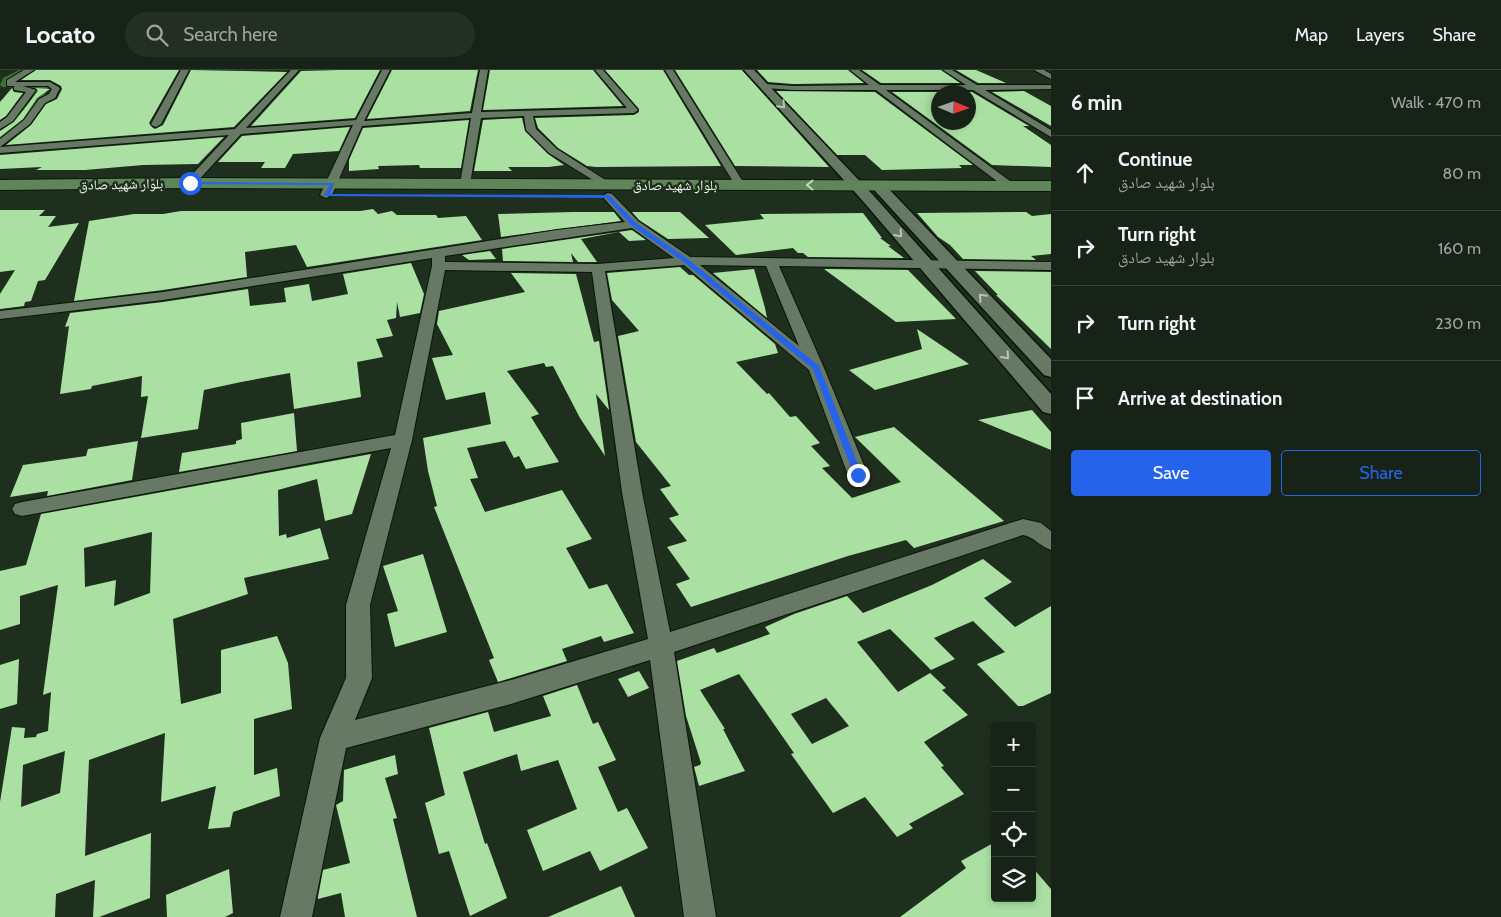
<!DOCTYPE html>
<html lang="en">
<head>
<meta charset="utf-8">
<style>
  :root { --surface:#172316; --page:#242f23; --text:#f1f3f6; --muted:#9ea4a1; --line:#364035; --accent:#2563eb }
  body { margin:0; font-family:Cabin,"Noto Naskh Arabic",sans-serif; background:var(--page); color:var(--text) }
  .controls { position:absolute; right:15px; bottom:15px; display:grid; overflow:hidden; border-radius:5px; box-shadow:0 2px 8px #0003 }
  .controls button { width:45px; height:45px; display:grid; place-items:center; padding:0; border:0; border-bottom:1px solid var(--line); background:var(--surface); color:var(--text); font:25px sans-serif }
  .compass { position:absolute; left:931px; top:15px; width:45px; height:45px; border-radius:50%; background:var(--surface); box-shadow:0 2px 8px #0003; rotate:92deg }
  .stop { position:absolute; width:15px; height:15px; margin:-11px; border:4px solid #2563eb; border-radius:50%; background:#fff }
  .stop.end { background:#2563eb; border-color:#fff; box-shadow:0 1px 5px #0008 }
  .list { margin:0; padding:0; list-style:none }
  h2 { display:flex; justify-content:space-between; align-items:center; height:65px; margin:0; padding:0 20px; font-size:21px }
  h2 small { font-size:16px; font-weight:400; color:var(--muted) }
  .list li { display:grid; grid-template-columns:32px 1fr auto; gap:15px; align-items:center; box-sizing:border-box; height:75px; padding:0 20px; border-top:1px solid var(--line) }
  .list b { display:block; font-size:19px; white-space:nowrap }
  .list p { margin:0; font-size:16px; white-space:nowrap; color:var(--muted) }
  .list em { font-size:16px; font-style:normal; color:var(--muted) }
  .actions { display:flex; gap:10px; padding:15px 20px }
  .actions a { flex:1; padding:11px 0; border:1px solid var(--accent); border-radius:5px; text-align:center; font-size:18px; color:var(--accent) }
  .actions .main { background:var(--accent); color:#fff }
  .icon { flex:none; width:28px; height:28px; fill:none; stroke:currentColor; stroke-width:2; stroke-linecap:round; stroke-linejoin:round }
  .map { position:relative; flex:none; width:1051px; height:847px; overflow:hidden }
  header { display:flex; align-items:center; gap:30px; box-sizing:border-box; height:70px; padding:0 25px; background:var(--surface); border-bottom:1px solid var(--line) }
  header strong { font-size:24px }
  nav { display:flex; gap:28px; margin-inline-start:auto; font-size:18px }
  .search { width:350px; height:45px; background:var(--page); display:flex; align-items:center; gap:12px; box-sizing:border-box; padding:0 18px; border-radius:28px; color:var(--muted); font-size:19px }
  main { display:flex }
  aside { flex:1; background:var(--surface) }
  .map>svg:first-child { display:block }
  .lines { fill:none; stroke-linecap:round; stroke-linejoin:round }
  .canal { fill:#3c6e36; fill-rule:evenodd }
  .building { fill:#aae1a3; fill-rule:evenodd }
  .minor-casing { stroke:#081707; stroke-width:2 }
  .tertiary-casing { stroke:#081707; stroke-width:3 }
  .secondary-casing { stroke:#081707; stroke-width:2 }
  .minor { fill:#677964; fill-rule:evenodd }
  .tertiary { fill:#677964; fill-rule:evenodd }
  .secondary { fill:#5e8659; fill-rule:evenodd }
  .oneway { stroke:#b8c5b6 }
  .oneway2 { stroke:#c3d6c1 }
  .route { fill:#2563eb }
  .labels { text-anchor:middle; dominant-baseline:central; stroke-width:5; stroke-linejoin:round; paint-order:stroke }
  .far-street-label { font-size:14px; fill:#eef8ed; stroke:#1f2f1d }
</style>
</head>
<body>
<header>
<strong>Locato</strong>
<div class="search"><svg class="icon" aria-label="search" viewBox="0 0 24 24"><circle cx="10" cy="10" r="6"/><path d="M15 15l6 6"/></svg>Search here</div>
<nav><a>Map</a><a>Layers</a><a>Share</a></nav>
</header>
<main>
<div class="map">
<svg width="1051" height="847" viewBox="0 0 1051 847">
  <rect width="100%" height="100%" fill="#1f2f1d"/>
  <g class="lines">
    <path class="canal" d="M19 0H31L10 12H40L48 18C39 40 22 56 4 71L0 72V63L27 37 38 18 2 17 0 15 3 8Z"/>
  </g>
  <g class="building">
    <path d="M36 0H179L149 53 152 57 155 59 163 55 191 0 287 2 234 57 6 75 31 55 46 34 57 29 62 19 61 16 50 10H21Z"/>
    <path d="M339 0H380L355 48 251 56 301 1Z"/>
    <path d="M392 0H478L470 41 367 49Z"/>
    <path d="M490 0H593L623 36 483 40Z"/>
    <path d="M605 0H663L721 96 596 97 587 96 558 78 538 58 535 48 634 45 639 42V39Z"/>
    <path d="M675 0H742L829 97 735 96Z"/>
    <path d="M757 0H848L864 13 793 14 768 12Z"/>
    <path d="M862 0H941L960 13H881Z"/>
    <path d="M956 0H976L1006 13H978Z"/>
    <path d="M12 18 14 22 23 23 6 46 0 50V32Z"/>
    <path d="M35 18 50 19 37 28 23 49 0 67V61L14 52 38 21Z"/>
    <path d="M776 21 875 22 973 95H959L962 98 882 100 865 85H837Z"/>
    <path d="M1024 21 1051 36V56L992 22Z"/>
    <path d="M892 22H972L1029 56H1023L1051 75V97L992 95ZM938 22H968V52H938Z"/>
    <path d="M522 48 525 61 548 84 564 95 549 97H508L512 101H474L483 50Z"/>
    <path d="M469 50 461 98H420L419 95 378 96 379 99 349 101V90L363 58Z"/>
    <path d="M350 57 339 81 293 84 285 98H261L265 92H218L242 66Z"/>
    <path d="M224 67 198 94 143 95 85 100H36L42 97 0 99V85Z"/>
    <path d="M373 139 378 144 392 141 397 145H436L438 148 466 146 482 170 307 197 296 175 245 182 247 207 163 220 74 231 89 151 134 144H163L181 141H360Z"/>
    <path d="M0 140H45L39 146H56L48 157 79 153 45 210 38 211 31 231 25 232 24 236 0 239V224L15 200 0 202Z"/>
    <path d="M573 142H614L621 151 501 167 498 144Z"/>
    <path d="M632 142H680L709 168 668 169 639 150Z"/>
    <path d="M1026 142 1032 146 1051 144V184L1031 186 1036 190 963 189 950 175 938 167 917 143Z"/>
    <path d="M863 143 882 168H880L891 176H888L904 188 808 187 803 183H798L793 178 736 185 705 155 764 149 760 144Z"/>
    <path d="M632 160 646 170 629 171 619 162 581 169 597 192H578L571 183 573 192 503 191 502 179Z"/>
    <path d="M490 181 496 189 469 190 462 185Z"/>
    <path d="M411 193 424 224 420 243 400 247 397 232 396 248 387 250 393 266 376 269 383 287 357 292 361 327 294 339 290 303 241 312 204 320 198 359 141 368 148 326 141 327 142 306 92 316 91 319 60 324 69 256 65 257 70 243 163 232 248 219 250 236 286 232 284 218 309 214 312 231 348 224 343 204Z"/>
    <path d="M680 197 689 205H693L775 274 778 283 736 292 767 324 769 323 790 347 796 346 820 373 811 376 830 396 822 398 852 428 901 412 855 367 894 357 1004 451 914 478 906 470 848 486 691 537 676 514 690 509 667 477 687 471 669 448 679 445 660 419 671 416 636 372 618 266 639 261 612 230 607 203Z"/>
    <path d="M754 199 765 238 767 248 713 203Z"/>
    <path d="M824 199 908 200 956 249 896 252Z"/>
    <path d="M975 201 1051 202V279L996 225H998Z"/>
    <path d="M511 203 576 204 594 272 599 271 609 340 596 324 605 386 580 348 553 296 546 297 544 293 507 301 539 344 531 347 559 392 526 399 519 386 514 388 505 371 467 378 478 408 470 409 485 442 562 420 592 469 566 478 589 519 607 514 634 563 604 572 601 566 562 579 567 591 498 612 489 590 494 588 434 437 437 436 428 401 423 368 491 354 485 322 446 330 432 288 453 285 437 254 439 241 525 222Z"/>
    <path d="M917 259 969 294 875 320 849 300 922 279Z"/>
    <path d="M1032 340 1051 362V380L978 350Z"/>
    <path d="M294 343 297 381 179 402 182 383 236 374V371L242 369 241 353Z"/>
    <path d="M138 371 132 410 47 426 48 421 10 427 23 395 86 386 88 379Z"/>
    <path d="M371 384 352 444 325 451 317 409 278 420 279 466 286 464 287 468 320 458 329 489 244 508 248 524 173 549 181 634 221 623V580L277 566 288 593 292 639 254 649V705L277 698 280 726 233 742 230 757 208 759 216 716 161 732 165 663 89 690 85 786 151 763 150 828 99 847H93L95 810 56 824 55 847H0V732L12 657 25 658 24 668 36 667 37 664 48 661 51 622 43 625 58 515 20 526V554L0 560V501L26 495 41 444ZM152 462 150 523 114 536 116 510 85 517 84 478ZM65 681 60 723 21 737 23 695Z"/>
    <path d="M423 484 447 562 395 577 387 544 398 541 383 496Z"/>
    <path d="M983 489 1012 512 984 528 1015 557 1051 536V623L1023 636H1018L977 594 1005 582 973 551 934 568 955 589 931 600 890 559 857 572 898 622 930 603 946 618 942 620 968 645 924 672 944 696 941 697 964 724 909 754 913 758 897 767 865 727 833 743 791 684 794 683 739 604 700 620 725 659H723L745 701 699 716 694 697 700 695 701 693 686 646 677 591 714 578 717 583 770 564 765 557 794 544 847 526 863 543 932 515ZM826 628 849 656 812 674 791 644Z"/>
    <path d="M19 589 17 634 0 639V595Z"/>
    <path d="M639 601 649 618 628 627 618 609Z"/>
    <path d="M577 615 593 654 598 652 616 690 598 697 618 742 627 738 648 778 600 801 590 781 543 801 527 760 577 739 558 690 521 701 517 684 463 702 485 774 487 773 507 828 470 846 449 781 439 784 425 733 445 725 429 658 488 642 494 662 551 646 543 626Z"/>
    <path d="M395 685 398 704 385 708 397 748 393 749 417 847H345L341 823 318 829V827L323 800 350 793 336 735 343 731 344 700Z"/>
    <path d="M995 772V828H1032V797L1051 819V847H900L966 798 961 791Z"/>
    <path d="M229 799 233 843 225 847H167L166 825Z"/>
    <path d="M621 816 635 847H548Z"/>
  </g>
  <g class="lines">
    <defs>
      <g id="minor">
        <path d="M24 0H34L15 12H50L60 18 55 28 45 33 30 54 0 77V69L24 50 39 29 49 24 52 19 48 16H23L36 20 13 51 0 59V52L7 47 26 22 14 20V16H7V10Z"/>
        <path d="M181 0H189L161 54 156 57 153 56 151 54Z"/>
        <path d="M291 0H299L246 58 356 50 382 0H390L364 51 472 43 480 0H488L481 42 627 38 595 0H603L638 40 634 43 533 46 536 59 557 79 610 113 611 115 606 118 549 83 526 60 524 46 481 48 470 114 465 117 460 114 471 48 362 56 332 125 326 128 320 125 353 55 241 64 194 115 190 116 185 113 186 111 229 65 0 83V77L235 59Z"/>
        <path d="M665 0H673L745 115 744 117H736L735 115Z"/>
        <path d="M850 0H859L880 15H966L943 0H952L977 15H1051V19L985 20 1051 60V67L973 20H886L1014 114 1016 116 1010 119 1006 118 876 20H793L765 18 761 16 765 14 793 16 869 15Z"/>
        <path d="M1034 0H1044L1051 4V9Z"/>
        <path d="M608 123 612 124 638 151 690 187 1051 192V200L779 196 824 298 868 405 865 410 858 412 851 410 848 405 809 300 684 195 605 201 642 422 670 562 1023 449 1041 453 1051 461V480C1041 477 1034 467 1023 465L674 582 716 847H684L650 590 511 634 346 678 312 847H280L320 668 346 608V535L391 378 22 446 15 444 12 439 15 434 22 432 395 365 432 196V188L163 230 0 249V241L163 222 557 160 625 152 602 126ZM632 158 674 188 598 194 445 192V186ZM700 195 766 196 799 276ZM445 200 592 202 622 422 648 569 511 610 355 650 372 608 370 535 412 370Z"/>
      </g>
      <g id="tertiary">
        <path d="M744 0H754L872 124 1051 324V344L1043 342 862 130Z"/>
        <path d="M881 115 886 116 1051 289V307L1044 305 876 122 874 119Z"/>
      </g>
      <path id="secondary" d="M190 108 1051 111V121L190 118 0 120V110Z"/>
    </defs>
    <use href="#minor" class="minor-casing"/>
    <use href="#tertiary" class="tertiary-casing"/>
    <use href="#secondary" class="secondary-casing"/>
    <use href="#minor" class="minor"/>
    <use href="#tertiary" class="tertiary"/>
    <use href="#secondary" class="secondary"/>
  </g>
  <defs><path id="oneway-chevron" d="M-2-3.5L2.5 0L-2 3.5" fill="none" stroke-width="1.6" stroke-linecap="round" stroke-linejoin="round" transform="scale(1.25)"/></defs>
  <g class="oneway">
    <use href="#oneway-chevron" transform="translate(782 35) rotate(47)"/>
    <use href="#oneway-chevron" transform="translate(899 164) rotate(49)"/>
    <use href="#oneway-chevron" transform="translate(982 227) rotate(-133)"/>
    <use href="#oneway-chevron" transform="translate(1006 286) rotate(48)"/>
  </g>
  <use class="oneway2" href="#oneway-chevron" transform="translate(810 115) rotate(-179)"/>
  <path class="route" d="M190 112 334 113 330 124 609 125 636 153 689 190 819 296 862 405 858 407 854 405 813 299 685 193 632 156 606 128 326 126 324 125 330 115 188 114Z"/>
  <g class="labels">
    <g class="far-street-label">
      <text transform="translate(121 114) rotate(-1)">بلوار شهید صادق</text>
      <text x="675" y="115">بلوار شهید صادق</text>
    </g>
  </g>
</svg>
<div class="controls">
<button>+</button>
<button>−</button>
<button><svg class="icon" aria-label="locate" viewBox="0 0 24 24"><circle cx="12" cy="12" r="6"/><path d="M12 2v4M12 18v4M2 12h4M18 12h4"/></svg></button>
<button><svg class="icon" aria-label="layers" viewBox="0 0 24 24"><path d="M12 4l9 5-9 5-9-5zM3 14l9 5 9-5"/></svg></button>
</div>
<svg class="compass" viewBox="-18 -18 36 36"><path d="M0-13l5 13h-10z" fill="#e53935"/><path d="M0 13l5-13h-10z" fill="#9ea4a1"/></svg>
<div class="stop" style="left:190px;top:113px"></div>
<div class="stop end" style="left:858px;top:405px"></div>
</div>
<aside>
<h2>6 min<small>Walk · 470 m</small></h2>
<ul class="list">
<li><svg class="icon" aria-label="ahead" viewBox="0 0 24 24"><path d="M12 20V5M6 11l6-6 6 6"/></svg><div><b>Continue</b><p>بلوار شهید صادق</p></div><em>80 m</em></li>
<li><svg class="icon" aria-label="right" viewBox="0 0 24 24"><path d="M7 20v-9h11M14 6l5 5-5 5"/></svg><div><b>Turn right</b><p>بلوار شهید صادق</p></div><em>160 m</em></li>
<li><svg class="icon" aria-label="right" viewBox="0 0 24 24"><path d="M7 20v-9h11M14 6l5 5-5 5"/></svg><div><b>Turn right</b></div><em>230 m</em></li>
<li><svg class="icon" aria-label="arrive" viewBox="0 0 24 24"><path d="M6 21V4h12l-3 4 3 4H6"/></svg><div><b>Arrive at destination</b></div></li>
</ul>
<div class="actions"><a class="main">Save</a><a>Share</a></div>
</aside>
</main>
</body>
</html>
